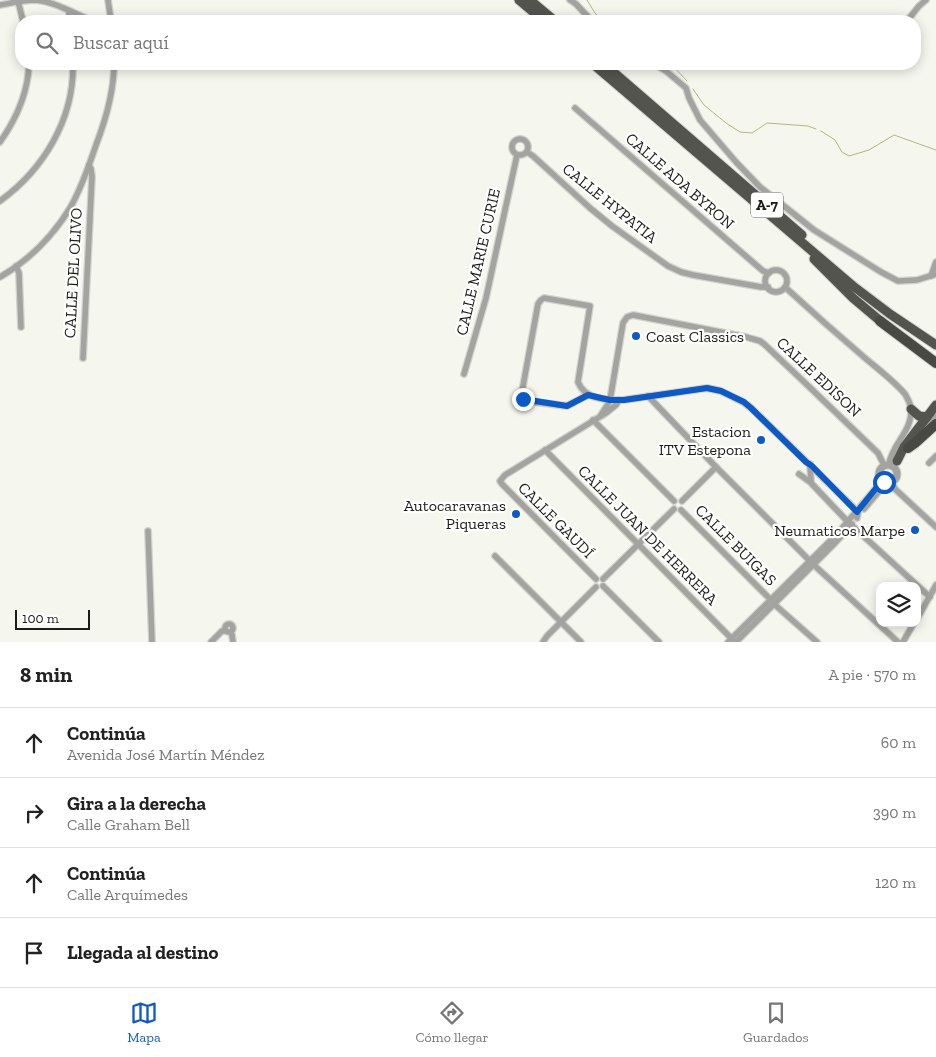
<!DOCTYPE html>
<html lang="es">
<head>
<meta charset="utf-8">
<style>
  :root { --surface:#fff; --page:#f2f2f2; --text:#222; --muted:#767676; --line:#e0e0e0; --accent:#0e5ac5 }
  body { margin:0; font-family:"Zilla Slab",serif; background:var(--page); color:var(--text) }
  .controls { position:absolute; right:15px; bottom:15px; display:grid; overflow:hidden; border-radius:10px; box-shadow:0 2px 12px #0003 }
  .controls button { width:45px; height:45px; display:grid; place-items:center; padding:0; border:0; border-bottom:1px solid var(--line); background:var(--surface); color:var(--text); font:25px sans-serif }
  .scale { position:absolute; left:15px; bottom:12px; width:75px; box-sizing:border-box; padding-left:5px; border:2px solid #1b1b19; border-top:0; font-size:14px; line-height:18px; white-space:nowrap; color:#1b1b19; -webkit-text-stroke:4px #fffffe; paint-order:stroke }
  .stop { position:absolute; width:15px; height:15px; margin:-11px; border:4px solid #0e5ac5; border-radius:50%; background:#fff }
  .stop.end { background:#0e5ac5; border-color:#fff; box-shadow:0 1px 5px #0008 }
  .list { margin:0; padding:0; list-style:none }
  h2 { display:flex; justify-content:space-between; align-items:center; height:65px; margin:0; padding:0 20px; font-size:21px }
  h2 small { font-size:16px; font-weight:400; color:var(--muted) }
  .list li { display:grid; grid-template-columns:32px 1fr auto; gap:15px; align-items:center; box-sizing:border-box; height:70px; padding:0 20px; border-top:1px solid var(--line) }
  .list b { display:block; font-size:19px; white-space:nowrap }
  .list p { margin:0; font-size:16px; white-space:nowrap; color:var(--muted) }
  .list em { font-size:16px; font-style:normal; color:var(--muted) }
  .icon { flex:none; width:28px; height:28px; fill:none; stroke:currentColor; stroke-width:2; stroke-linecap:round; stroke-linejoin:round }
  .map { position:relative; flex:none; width:936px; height:642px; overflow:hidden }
  .search { position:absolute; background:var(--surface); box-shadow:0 2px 12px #0003; left:15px; right:15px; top:15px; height:55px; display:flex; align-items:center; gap:12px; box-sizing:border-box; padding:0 18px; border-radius:20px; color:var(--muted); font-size:19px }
  .sheet { height:345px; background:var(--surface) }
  nav { display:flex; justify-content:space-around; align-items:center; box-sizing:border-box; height:70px; border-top:1px solid var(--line); background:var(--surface); font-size:14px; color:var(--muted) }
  nav a { display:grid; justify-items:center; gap:2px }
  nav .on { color:var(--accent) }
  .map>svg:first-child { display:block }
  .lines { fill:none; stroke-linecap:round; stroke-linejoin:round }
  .stream { stroke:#b6b77a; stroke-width:1 }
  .minor-casing { stroke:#d2d3cc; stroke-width:8 }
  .tertiary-casing { stroke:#d2d3cc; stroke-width:9 }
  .trunk-casing { stroke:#d2d3cc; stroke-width:11 }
  .motorway-casing { stroke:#d2d3cc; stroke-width:12 }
  .minor { stroke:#a3a3a0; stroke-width:5.5 }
  .tertiary { stroke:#a3a3a0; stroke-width:7 }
  .trunk { stroke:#54544f; stroke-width:9 }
  .motorway { stroke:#494943; stroke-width:10 }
  .route { stroke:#0e5ac5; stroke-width:6 }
  .poi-dot { fill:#0e5ac5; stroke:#fffffe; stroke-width:2 }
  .labels { text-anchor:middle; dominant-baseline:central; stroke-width:4.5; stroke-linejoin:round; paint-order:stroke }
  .shield { fill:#fffffe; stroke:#5f5f5e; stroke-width:1 }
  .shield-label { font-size:15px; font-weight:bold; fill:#1b1b19 }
  .street-label { font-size:16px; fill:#1b1b19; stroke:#fffffe }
  .poi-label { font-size:16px; fill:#1b1b19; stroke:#fffffe; text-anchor:end }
</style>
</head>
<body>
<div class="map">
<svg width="936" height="642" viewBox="0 0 936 642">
  <rect width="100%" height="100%" fill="#f5f6ee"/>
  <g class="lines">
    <g class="stream">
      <path d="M587 0 595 13 602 21"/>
      <path d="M671 64 687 81"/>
      <path d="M693 89 704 105 726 123 740 132 752 133 767 123 808 126 816 129"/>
      <path d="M821 131 835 140 842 152 849 156 869 150 894 135 936 150"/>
    </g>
    <defs>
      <g id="minor">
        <path d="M108 0 111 21"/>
        <path d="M570 0 576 4 592 21"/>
        <path d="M18 1 23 21"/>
        <path d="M0 5C12 3 24 0 36 0 55 2 74 13 92 21"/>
        <path d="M69 11V21"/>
        <path d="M907 21 919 6 926 0"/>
        <path d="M654 64 666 71 686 88 689 98 700 120 736 162 760 187 814 230 881 272 898 281 917 280 936 274"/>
        <path d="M575 108 763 271 769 273"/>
        <circle cx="520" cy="147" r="8"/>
        <path d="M0 142C17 118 28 93 29 64"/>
        <path d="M527 152 533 156 590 208 612 226 668 266 681 272 693 275 761 287H768"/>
        <path d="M0 201C44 169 74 119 73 64"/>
        <path d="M16 266 19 273 21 327"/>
        <circle cx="776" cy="281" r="11"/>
        <path d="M931 276 936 262"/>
        <path d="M0 277C28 261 53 236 70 208 81 189 89 166 96 145 106 119 114 92 114 64"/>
        <path d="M785 287C811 311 838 335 865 358 878 369 894 381 905 394 908 399 910 403 911 408 913 431 892 444 889 464"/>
        <path d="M83 358 92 177 91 169 89 165"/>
        <path d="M464 374 486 298 517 155"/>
        <path d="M588 395 567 406 526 401 521 397 538 304 541 300 544 298 590 306 578 382C585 400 607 400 623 400L707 388 721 391 743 402 751 408 852 506 858 513 857 518"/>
        <path d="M648 396 716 467 810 561"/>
        <path d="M601 415 608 404 610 400 623 323 627 317 633 315 746 337 760 341 764 344 801 379 878 453 884 465"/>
        <path d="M593 420 674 501"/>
        <path d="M545 450 732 639"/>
        <path d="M929 463 936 456"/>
        <path d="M810 464 811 481"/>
        <path d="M799 474 810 482"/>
        <path d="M892 482 895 489 936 527"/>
        <path d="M812 484 848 522 930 597"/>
        <path d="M682 501 716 467"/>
        <path d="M864 509 886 483"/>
        <path d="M681 510 771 600"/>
        <path d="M148 531 152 642"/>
        <path d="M495 556 581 642"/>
        <path d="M814 564 816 567 898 642"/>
        <path d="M596 579 502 484 500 481 505 475 606 413 616 405 619 400"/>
        <path d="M603 579 674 509"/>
        <path d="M603 586 659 642"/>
        <path d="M774 604 817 642"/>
        <path d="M917 619 936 585"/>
        <circle cx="229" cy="628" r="4"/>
        <path d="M231 632 232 635 233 642"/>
        <path d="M211 642 222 631H226"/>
        <path d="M543 642 547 636 596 587"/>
        <path d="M728 642 837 534 877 487 880 478"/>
        <path d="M736 642 835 543 852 524"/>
        <path d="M903 642 914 623"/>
      </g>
      <g id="tertiary">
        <path d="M921 433 936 417"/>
        <circle cx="888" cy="474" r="9"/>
      </g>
      <g id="trunk">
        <path d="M519 0 544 21"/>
        <path d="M530 0 555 21"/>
        <path d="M593 64 853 286 890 314 936 345"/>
        <path d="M604 64 802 235"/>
        <path d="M814 259 853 298 885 325"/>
        <path d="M911 409 919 416 927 417"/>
        <path d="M897 461 904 447 936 405"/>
      </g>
      <g id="motorway">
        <path d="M880 321 936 363"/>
        <path d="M908 448 915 443 936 424"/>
      </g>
    </defs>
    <use href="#minor" class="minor-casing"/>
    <use href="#tertiary" class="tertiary-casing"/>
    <use href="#trunk" class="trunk-casing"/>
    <use href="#motorway" class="motorway-casing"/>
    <use href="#minor" class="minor"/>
    <use href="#tertiary" class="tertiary"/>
    <use href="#trunk" class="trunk"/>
    <use href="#motorway" class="motorway"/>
  </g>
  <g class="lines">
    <path class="route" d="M523 399 567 406 588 395 610 400H624L707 388 721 391 744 402 751 408 806 462 812 466 857 512 877 487 880 478 884 482"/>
  </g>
  <g class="poi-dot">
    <circle cx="636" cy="336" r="5"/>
    <circle cx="761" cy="440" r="5"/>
    <circle cx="516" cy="514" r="5"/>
    <circle cx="915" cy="530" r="5"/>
  </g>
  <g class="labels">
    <rect class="shield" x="751" y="192.5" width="32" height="25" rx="4"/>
    <g class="shield-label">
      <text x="767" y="205">A-7</text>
    </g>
    <g class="street-label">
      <text transform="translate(680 181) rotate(41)">CALLE ADA BYRON</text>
      <text transform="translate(610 203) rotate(39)">CALLE HYPATIA</text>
      <text transform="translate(478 262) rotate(-77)">CALLE MARIE CURIE</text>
      <text transform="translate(73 273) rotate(-87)">CALLE DEL OLIVO</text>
      <text transform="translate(819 377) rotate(43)">CALLE EDISON</text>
      <text transform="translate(556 520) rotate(45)">CALLE GAUDÍ</text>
      <text transform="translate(648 535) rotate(45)">CALLE JUAN DE HERRERA</text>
      <text transform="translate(736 545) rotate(45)">CALLE BUIGAS</text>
    </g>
    <g class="poi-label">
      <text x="646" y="336" text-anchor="start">Coast Classics</text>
      <text x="751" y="431">Estacion<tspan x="751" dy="18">ITV Estepona</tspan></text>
      <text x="506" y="505">Autocaravanas<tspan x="506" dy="18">Piqueras</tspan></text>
      <text x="905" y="530">Neumaticos Marpe</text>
    </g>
  </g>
</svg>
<div class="controls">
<button><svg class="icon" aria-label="layers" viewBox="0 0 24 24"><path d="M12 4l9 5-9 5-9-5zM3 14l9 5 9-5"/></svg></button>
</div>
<div class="scale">100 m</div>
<div class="stop" style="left:884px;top:482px"></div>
<div class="stop end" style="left:523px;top:399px"></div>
<div class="search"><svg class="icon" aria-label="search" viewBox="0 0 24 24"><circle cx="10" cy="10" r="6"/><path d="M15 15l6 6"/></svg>Buscar aquí</div>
</div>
<section class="sheet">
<h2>8 min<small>A pie · 570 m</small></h2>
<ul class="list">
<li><svg class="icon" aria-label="ahead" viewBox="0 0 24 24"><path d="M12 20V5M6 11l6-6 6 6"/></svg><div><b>Continúa</b><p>Avenida José Martín Méndez</p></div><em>60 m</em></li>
<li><svg class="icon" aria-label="right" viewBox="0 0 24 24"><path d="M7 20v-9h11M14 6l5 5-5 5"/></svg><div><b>Gira a la derecha</b><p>Calle Graham Bell</p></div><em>390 m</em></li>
<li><svg class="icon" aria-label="ahead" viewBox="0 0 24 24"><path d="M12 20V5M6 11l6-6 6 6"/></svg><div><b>Continúa</b><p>Calle Arquímedes</p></div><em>120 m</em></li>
<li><svg class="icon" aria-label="arrive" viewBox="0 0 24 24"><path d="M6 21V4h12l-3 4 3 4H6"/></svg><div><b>Llegada al destino</b></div></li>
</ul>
</section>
<nav>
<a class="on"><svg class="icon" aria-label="map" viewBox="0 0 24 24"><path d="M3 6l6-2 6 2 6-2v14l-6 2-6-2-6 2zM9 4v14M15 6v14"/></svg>Mapa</a>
<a><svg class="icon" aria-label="directions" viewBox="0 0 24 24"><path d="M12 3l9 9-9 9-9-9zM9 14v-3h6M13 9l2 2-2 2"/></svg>Cómo llegar</a>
<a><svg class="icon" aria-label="saved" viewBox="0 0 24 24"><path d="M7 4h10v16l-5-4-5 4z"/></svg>Guardados</a>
</nav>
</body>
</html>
